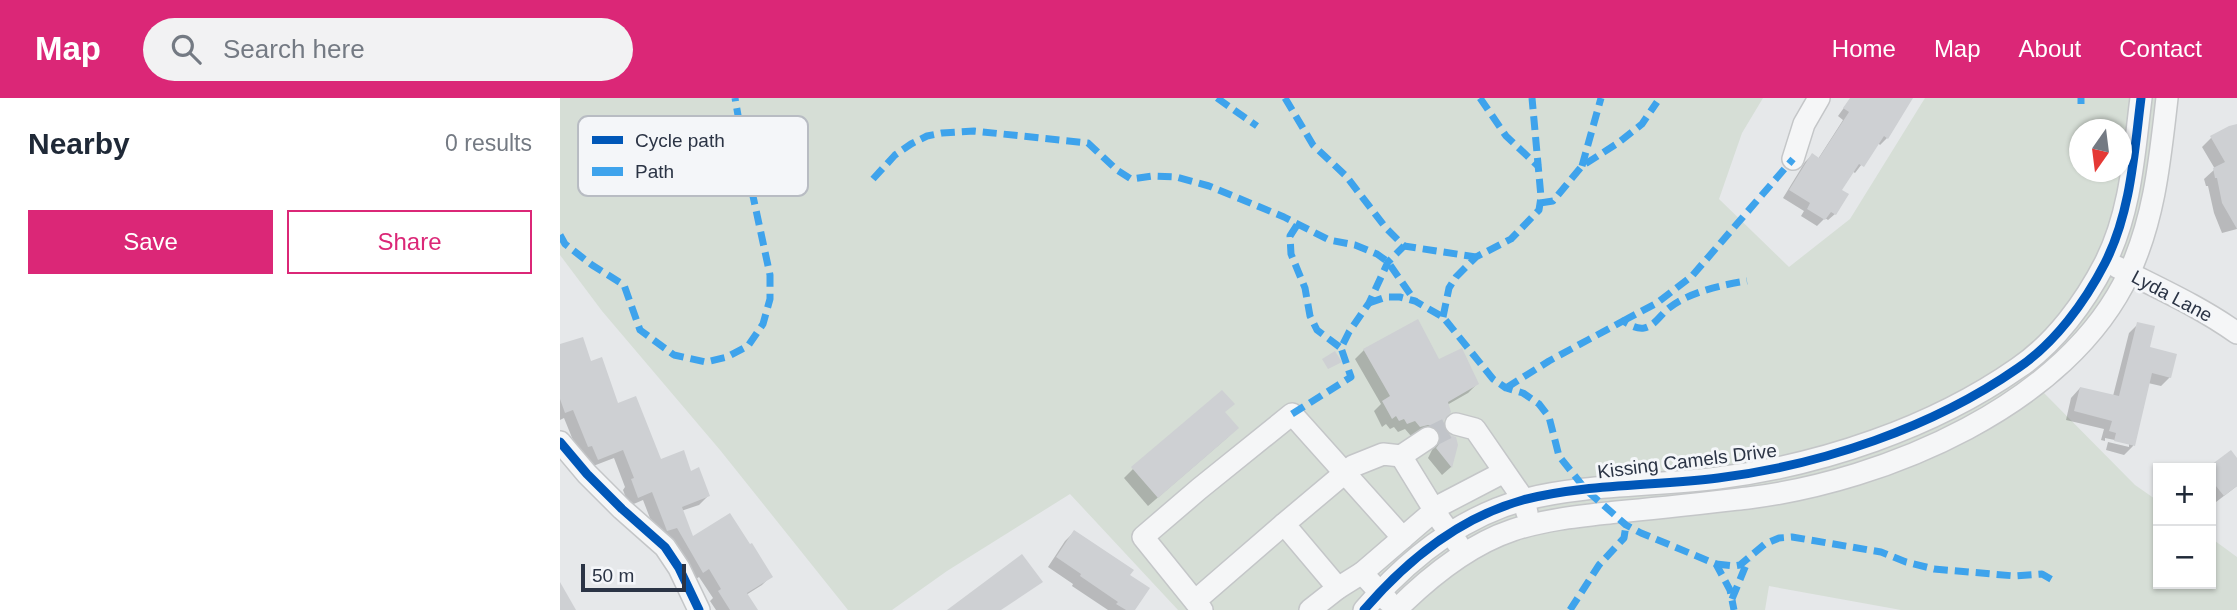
<!DOCTYPE html>
<html lang="en">
<head>
<meta charset="utf-8">
<style>
  :root { --surface:#fff; --page:#f2f2f3; --text:#1f2937; --muted:#747a83; --line:#e0e1e3; --accent:#db2777 }
  body { margin:0; font-family:Helvetica,sans-serif; background:var(--page); color:var(--text) }
  .controls { position:absolute; right:21px; bottom:21px; display:grid; overflow:hidden; border-radius:0px; box-shadow:0 2px 5px #0004 }
  .controls button { width:63px; height:63px; display:grid; place-items:center; padding:0; border:0; border-bottom:2px solid var(--line); background:var(--surface); color:var(--text); font:35px sans-serif }
  .compass { position:absolute; left:1509px; top:21px; width:63px; height:63px; border-radius:50%; background:var(--surface); box-shadow:0 2px 5px #0004; rotate:194deg }
  .scale { position:absolute; left:21px; bottom:18px; width:105px; box-sizing:border-box; padding-left:7px; border:4px solid #2b3445; border-top:0; font-size:19px; line-height:24px; white-space:nowrap; color:#2b3445; -webkit-text-stroke:5px #f4f6f9; paint-order:stroke }
  .list { margin:0; padding:0; list-style:none }
  h2 { display:flex; justify-content:space-between; align-items:center; height:91px; margin:0; padding:0 28px; font-size:30px }
  h2 small { font-size:23px; font-weight:400; color:var(--muted) }
  .actions { display:flex; gap:14px; padding:21px 28px }
  .actions a { flex:1; padding:16px 0; border:2px solid var(--accent); border-radius:0px; text-align:center; font-size:24px; color:var(--accent) }
  .actions .main { background:var(--accent); color:#fff }
  .icon { flex:none; width:38px; height:38px; fill:none; stroke:currentColor; stroke-width:2; stroke-linecap:round; stroke-linejoin:round }
  .map { position:relative; flex:none; width:1677px; height:512px; overflow:hidden }
  header { display:flex; align-items:center; gap:42px; box-sizing:border-box; height:98px; padding:0 35px; background:var(--accent); color:#fff }
  header strong { font-size:33px }
  nav { display:flex; gap:38px; margin-inline-start:auto; font-size:24px }
  .search { width:490px; height:63px; background:var(--page); display:flex; align-items:center; gap:18px; box-sizing:border-box; padding:0 24px; border-radius:38px; color:var(--muted); font-size:26px }
  main { display:flex }
  aside { flex:1; background:var(--surface) }
  .map>svg:first-child { display:block }
  .green { fill:#d6ded6; fill-rule:evenodd }
  .shadow { fill:#0003 }
  .building { fill:#ced0d3 }
  .lines { fill:none; stroke-linecap:round; stroke-linejoin:round }
  .minor-tunnel { stroke:#c1c4c9; stroke-width:21; stroke-dasharray:21 10; stroke-linecap:butt }
  .minor-casing { stroke:#c4c6c8; stroke-width:24 }
  .minor { stroke:#f5f6f7; stroke-width:21 }
  .quiet { stroke:#3ea3ec; stroke-width:7; stroke-dasharray:14 7; stroke-linecap:butt }
  .cycleway-casing { stroke:#f4f6f9; stroke-width:13 }
  .cycleway { stroke:#0057b8; stroke-width:9 }
  .labels { text-anchor:middle; dominant-baseline:central; stroke-width:6; stroke-linejoin:round; paint-order:stroke }
  .street-label { font-size:19px; fill:#2b3445; stroke:#f4f6f9 }
  .key { fill:#f4f6f9; stroke:#b8bcc3; stroke-width:2 }
  .key-label { font-size:19px; fill:#2b3445 }
</style>
</head>
<body>
<header>
<strong>Map</strong>
<div class="search"><svg class="icon" aria-label="search" viewBox="0 0 24 24"><circle cx="10" cy="10" r="6"/><path d="M15 15l6 6"/></svg>Search here</div>
<nav><a>Home</a><a>Map</a><a>About</a><a>Contact</a></nav>
</header>
<main>
<aside>
<h2>Nearby<small>0 results</small></h2>
<ul class="list">
</ul>
<div class="actions"><a class="main">Save</a><a>Share</a></div>
</aside>
<div class="map">
<svg width="1677" height="512" viewBox="0 0 1677 512">
  <rect width="100%" height="100%" fill="#e6e8ea"/>
  <path class="green" d="M0 0H1203L1182 35 1159 101 1229 169 1290 121 1365 0H1618L1599 112 1574 192 1553 224 1483 294 1575 387 1598 403V486H1651V440L1677 459V512H1341L1209 488 1205 512H618L510 396 387 473 332 512H288L160 352 42 213 0 157ZM1520 32H1562V74H1520Z"/>
  <g class="shadow">
    <path d="M1291 0H1352L1327 40 1320 47 1318 45 1295 75 1292 73 1280 93 1275 116 1268 122 1265 120 1257 128 1241 118 1244 113 1223 100 1245 64 1252 57 1258 61 1283 22 1278 18Z"/>
    <path d="M1677 28V131L1662 135 1654 115 1648 88H1646L1644 81 1655 71 1642 49 1651 40Z"/>
    <path d="M1578 226 1588 251 1610 279 1601 288 1588 285 1573 348 1564 357 1546 352 1548 344 1569 349V345L1545 340V343L1541 342 1544 331 1506 322 1511 300 1520 290 1553 298 1569 235Z"/>
    <path d="M0 248 30 265 57 307 100 363 130 375 148 398 139 407 121 413 132 441 211 478 202 487 186 497 196 512H156L150 503 153 500 139 479 133 483 98 441 83 402 69 408 63 392 65 389 54 360 28 370 19 357 4 320 0 322Z"/>
    <path d="M804 252 878 263 917 286 908 295 887 307 881 329 896 347 891 369 882 377 868 360 873 350 870 341 858 335 851 338 845 331 838 334 834 329 830 331 826 326 822 329 814 313 821 306 795 261Z"/>
    <path d="M663 315 668 339 588 408 564 380 573 371Z"/>
    <path d="M1670 354 1677 388 1656 404 1651 397 1649 370Z"/>
    <path d="M514 434 568 478 573 512H548L512 488 513 486 488 469 505 443Z"/>
  </g>
  <g class="building">
    <path d="M1290 0H1353L1328 41 1324 38 1304 69 1299 66 1282 92 1289 96 1276 117 1271 114 1265 122 1247 111 1250 105 1229 92 1252 55 1259 60 1289 14 1283 10Z"/>
    <path d="M1677 26V131L1662 105 1657 80H1655L1653 70 1665 64 1650 38 1669 28Z"/>
    <path d="M858 221 879 261 902 250 919 286 888 304 891 314 884 322 883 329 887 336 896 339 898 347 892 370 876 350 880 345 881 338 874 329 868 327 860 329 855 323 847 326 844 321 839 323 836 318 832 321 822 303 830 298 803 251Z"/>
    <path d="M1577 224 1595 228 1590 249 1617 256 1611 280 1592 275 1575 348 1554 343 1556 335 1549 333 1552 323 1514 313 1520 289 1559 298Z"/>
    <path d="M23 239 31 263 42 259 58 305 76 298 101 361 124 352 131 373 139 369 150 398 122 409 133 438 170 415 190 446 192 445 213 479 187 495 198 512H170L158 493 161 491 149 471 143 475 117 430 107 433 92 394 78 400 71 381 74 380 63 352 38 362 32 348 28 349 13 312 5 315 0 301V246Z"/>
    <path d="M775 253 782 264 768 271 762 261Z"/>
    <path d="M662 292 675 306 665 314 679 330 598 400 571 369Z"/>
    <path d="M1671 352 1677 360V388L1664 398 1651 382V367Z"/>
    <path d="M514 432 574 472 570 477 590 490 575 512H566L556 506 558 504 520 478 521 476 496 459Z"/>
    <path d="M462 456 483 484 441 512H387Z"/>
    <path d="M0 484 16 512H0Z"/>
  </g>
  <g class="lines">
    <path class="minor-tunnel" d="M868 340 896 326"/>
    <defs>
      <g id="minor">
        <path d="M1233 61 1244 26 1259 0"/>
        <path d="M1557 169C1598 190 1639 208 1677 235"/>
        <path d="M896 326 915 331 964 402 967 415"/>
        <path d="M0 344 27 376 62 411 105 449 119 470 139 512"/>
        <path d="M841 358 881 423 898 446"/>
        <path d="M873 411 944 374"/>
        <path d="M802 475 874 413"/>
        <path d="M635 503 724 426"/>
        <path d="M828 503 802 475 778 490 724 426 793 368 823 356 841 358 868 340"/>
        <path d="M642 512 583 439 639 391 732 316 843 440"/>
        <path d="M750 512 778 490"/>
        <path d="M804 512C847 462 898 420 963 402 1023 386 1095 388 1158 380 1261 367 1372 330 1458 270 1495 245 1525 204 1545 165 1571 114 1574 55 1581 0"/>
        <path d="M836 512C869 479 908 447 953 432 987 421 1022 418 1057 414 1101 410 1144 405 1188 400 1325 383 1508 307 1569 175 1595 119 1600 60 1607 0"/>
      </g>
    </defs>
    <use href="#minor" class="minor-casing"/>
    <use href="#minor" class="minor"/>
    <g class="quiet">
      <path d="M657 0 697 28"/>
      <path d="M725 0 753 47 786 78 826 130 844 148 916 159"/>
      <path d="M920 0 946 38 979 69"/>
      <path d="M1521 6V0"/>
      <path d="M1022 68 1041 0"/>
      <path d="M313 81 335 57 351 46 367 38 382 35 414 33 528 45 557 72 571 81 593 78 616 79 649 88 724 119 769 142 795 147 817 156 828 164 855 203"/>
      <path d="M980 105 993 103 1022 68 1058 45 1082 26 1097 4"/>
      <path d="M737 127 730 138 731 156 745 190 750 218 757 232 781 250"/>
      <path d="M0 137 5 146 32 167 64 187 80 232 114 257 146 264 167 259 188 248 203 226 210 201V177L188 75 175 0"/>
      <path d="M809 205 826 199H840L855 203 883 219 933 281 946 290 963 295 979 306 989 319 999 358 1026 392 1066 427 1081 435 1156 466 1170 492 1174 512"/>
      <path d="M883 219 889 190 896 179 916 159 951 141 979 112 981 99 972 0"/>
      <path d="M1063 223 1097 205 1132 178 1233 61"/>
      <path d="M946 290 989 263 1063 223C1070 227 1076 231 1084 230 1095 228 1101 216 1109 210 1127 195 1164 186 1187 183"/>
      <path d="M732 316 791 279 781 250 789 234 809 205 828 164 844 148"/>
      <path d="M1156 466 1174 468 1180 467 1205 446 1219 440 1232 439 1321 454 1346 464 1374 471 1455 478 1482 476 1496 484"/>
      <path d="M1172 501 1188 462"/>
      <path d="M1010 512 1039 467 1064 440 1066 427"/>
    </g>
    <defs>
      <g id="cycleway">
        <path d="M0 344 27 376 62 411 105 449 119 470 139 512"/>
        <path d="M804 512C847 462 898 420 963 402 1023 386 1095 388 1158 380 1261 367 1372 330 1458 270 1495 245 1525 204 1545 165 1571 114 1574 55 1581 0"/>
      </g>
    </defs>
    <use href="#cycleway" class="cycleway-casing"/>
    <use href="#cycleway" class="cycleway"/>
  </g>
  <g class="labels">
    <g class="street-label">
      <text transform="translate(1612 198) rotate(28)">Lyda Lane</text>
      <text transform="translate(1127 363) rotate(-7)">Kissing Camels Drive</text>
    </g>
  </g>
  <rect x="18" y="18" width="230" height="80" rx="10" class="key"/>
  <rect x="32" y="38" width="31" height="8" fill="#0057b8"/>
  <rect x="32" y="69" width="31" height="9" fill="#3ea3ec"/>
  <g class="key-label">
    <text x="75" y="49">Cycle path</text>
    <text x="75" y="80">Path</text>
  </g>
</svg>
<div class="controls">
<button>+</button>
<button>−</button>
</div>
<svg class="compass" viewBox="-18 -18 36 36"><path d="M0-13l5 13h-10z" fill="#e53935"/><path d="M0 13l5-13h-10z" fill="#747a83"/></svg>
<div class="scale">50 m</div>
</div>
</main>
</body>
</html>
